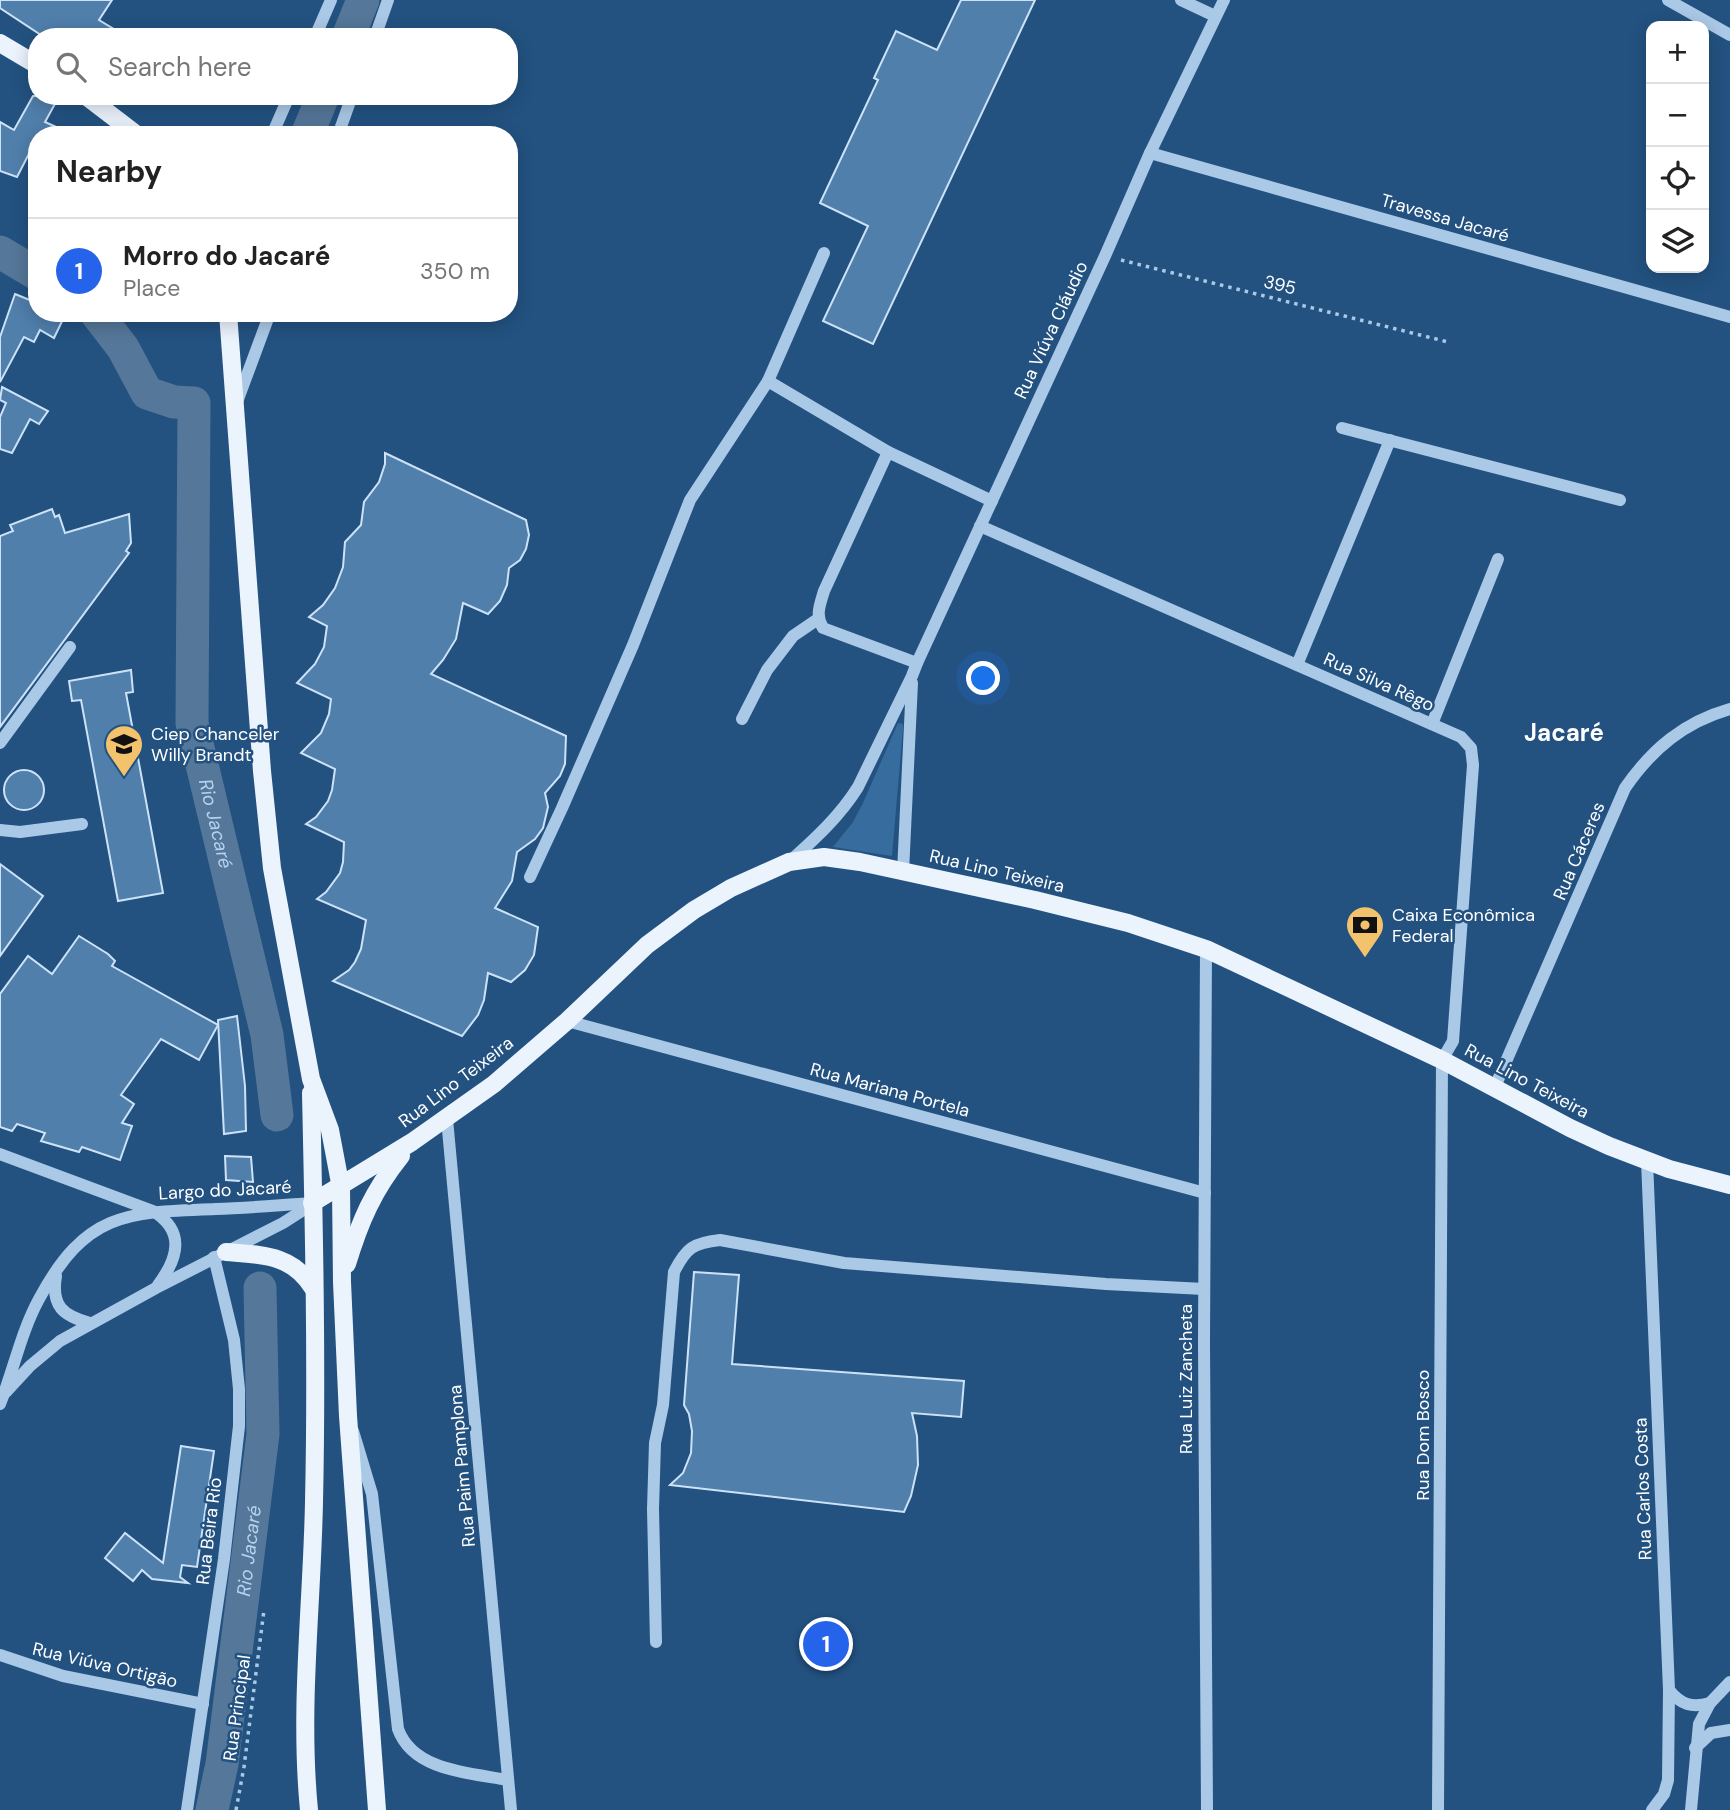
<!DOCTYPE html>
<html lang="en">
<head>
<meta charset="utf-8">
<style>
  :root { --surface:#fff; --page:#f6f6f6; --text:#222; --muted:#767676; --line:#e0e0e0; --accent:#2563eb }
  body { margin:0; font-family:"DM Sans",sans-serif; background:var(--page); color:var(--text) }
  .controls { position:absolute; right:21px; top:21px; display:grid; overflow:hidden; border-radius:14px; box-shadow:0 4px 18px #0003 }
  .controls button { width:63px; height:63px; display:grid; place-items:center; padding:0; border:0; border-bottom:2px solid var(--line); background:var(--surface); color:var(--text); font:35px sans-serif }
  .you { position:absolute; left:984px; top:679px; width:24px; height:24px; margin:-18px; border:5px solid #fff; border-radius:50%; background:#1a73e8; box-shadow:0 0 0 10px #1a73e833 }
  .badge { display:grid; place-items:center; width:46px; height:46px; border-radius:50%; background:var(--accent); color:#fff; font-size:23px; font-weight:700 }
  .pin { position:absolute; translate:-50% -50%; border:4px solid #fff; box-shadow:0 2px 7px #0006 }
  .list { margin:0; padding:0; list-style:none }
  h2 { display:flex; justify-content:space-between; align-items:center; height:91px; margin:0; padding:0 28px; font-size:30px }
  h2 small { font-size:23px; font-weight:400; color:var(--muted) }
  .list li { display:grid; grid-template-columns:46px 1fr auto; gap:21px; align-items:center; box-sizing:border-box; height:105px; padding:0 28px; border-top:2px solid var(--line) }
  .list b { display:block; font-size:26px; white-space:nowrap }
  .list p { margin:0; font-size:23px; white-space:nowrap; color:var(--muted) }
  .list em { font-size:23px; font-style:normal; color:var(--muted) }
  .icon { flex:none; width:38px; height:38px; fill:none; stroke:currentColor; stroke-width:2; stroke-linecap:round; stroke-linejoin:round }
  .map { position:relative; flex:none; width:1730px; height:1810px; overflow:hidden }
  .search { position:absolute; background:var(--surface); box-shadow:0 4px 18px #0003; left:28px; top:28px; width:490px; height:77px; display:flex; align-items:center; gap:18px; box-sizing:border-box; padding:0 24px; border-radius:28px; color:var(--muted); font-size:26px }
  .panel { position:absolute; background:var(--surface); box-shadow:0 4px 18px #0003; left:28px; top:126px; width:490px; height:196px; border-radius:28px }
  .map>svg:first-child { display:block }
  .green { fill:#376c9e }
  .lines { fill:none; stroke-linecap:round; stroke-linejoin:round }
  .river { stroke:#579; stroke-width:33 }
  .building { fill:#507fac; stroke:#cde2f6; stroke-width:2 }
  .path { stroke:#aac9e7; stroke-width:3.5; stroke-dasharray:3.5 5; stroke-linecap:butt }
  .minor { stroke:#aac9e7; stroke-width:12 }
  .major { stroke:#ebf3fd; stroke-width:18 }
  .labels { text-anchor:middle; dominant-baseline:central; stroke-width:5; stroke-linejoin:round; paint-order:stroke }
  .street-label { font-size:18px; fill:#fff; stroke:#235281 }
  .poi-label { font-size:18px; fill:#fff; stroke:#235281; text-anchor:start }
  .water-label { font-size:19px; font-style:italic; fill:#b5d3ef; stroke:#235281 }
  .district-label { font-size:24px; font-weight:bold; fill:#fff; stroke:#235281 }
</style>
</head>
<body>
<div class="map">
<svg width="1730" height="1810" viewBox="0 0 1730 1810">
  <rect width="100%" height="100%" fill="#235281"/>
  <path class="green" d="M898 723 903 724V728L892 856 833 847 853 822 863 803Z"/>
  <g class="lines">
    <g class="river">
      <path d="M348 37 363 0"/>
      <path d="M307 135 323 96"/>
      <path d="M0 252 37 274"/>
      <path id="s1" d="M96 313 123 348 147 393 174 402 194 403 192 723 267 1035 277 1115"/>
      <path id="s2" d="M212 1810 222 1764 263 1434 260 1288"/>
    </g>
  </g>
  <g class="building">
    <path d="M0 0H112L99 20 127 37H44L0 8Z"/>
    <path d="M961 0H1035L873 344 823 321 868 226 820 203 878 80 874 78 896 31 937 50Z"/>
    <path d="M33 96H56L54 101 56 102 45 122 74 135H37V149L32 148 17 177 0 171V122L14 130Z"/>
    <path d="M15 294 37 303V313H66L54 338 40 330 34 342 24 337 0 382V337Z"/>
    <path d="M2 387 48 411 39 424 30 419 12 453 0 449V417L6 403 0 400Z"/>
    <path d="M385 453 526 520 529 535 526 549 520 560 509 568 507 585 500 601 488 614 463 603 456 639 443 660 431 674 566 736 565 764 560 776 545 793 548 807 543 828 535 839 517 852 512 881 495 908 538 927 534 955 525 970 511 982 488 973 484 1000 478 1015 462 1036 333 981 349 970 355 962 361 949 366 920 317 899 326 892 340 873 343 862 344 842 306 824 316 817 328 801 332 790 335 769 301 753 321 733 329 714 331 699 297 683 315 664 324 647 327 626 309 617 323 605 335 588 343 567 345 542 361 525 364 502 379 482 385 464Z"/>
    <path d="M52 509 55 517 59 515 65 533 129 514 131 543 126 551 129 553 0 727V536L13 531 10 525Z"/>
    <path d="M131 670 133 692 126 693 163 893 118 901 81 700 72 701 69 681Z"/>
    <circle cx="24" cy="790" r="20"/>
    <path d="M0 864 43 896 0 956Z"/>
    <path d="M79 936 108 954 115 961 112 966 218 1025 199 1060 161 1039 121 1095 134 1104 122 1123 132 1126 120 1160 82 1147 79 1152 41 1141 45 1133 17 1124 12 1131 0 1127V994L28 956 52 974Z"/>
    <path d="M237 1016 245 1086 246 1131 224 1134 218 1020Z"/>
    <path d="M225 1156 251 1157 253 1182 226 1180Z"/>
    <path d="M694 1272 739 1275 732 1364 964 1381 961 1417 912 1413 917 1436 918 1465 911 1496 904 1512 670 1485 683 1473 691 1453 692 1431 689 1414 684 1405Z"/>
    <path d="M181 1446 214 1451 197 1567 182 1565 180 1577 188 1583 152 1579 142 1570 133 1581 105 1558 125 1533 163 1563Z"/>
  </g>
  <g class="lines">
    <g class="path">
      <path d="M1121 260 1448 342"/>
      <path d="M236 1810 244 1767 264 1610"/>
    </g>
    <g class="minor">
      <path d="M1181 0 1215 16"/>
      <path d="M1668 0 1730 35"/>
      <path d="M315 37 331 0"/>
      <path d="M375 37 388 0"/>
      <path d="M272 135 289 96"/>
      <path d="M338 135 352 96"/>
      <path d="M1150 153 1730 317"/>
      <path d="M768 381 824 253"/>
      <path d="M237 402 270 313"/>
      <path d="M1342 428 1620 500"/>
      <path d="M980 526 1461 737 1471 748 1473 765 1453 1041 1442 1060 1438 1810"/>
      <path d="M917 663 823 628C815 615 820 605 824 591L888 452 992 501"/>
      <path d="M1297 665 1390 440"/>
      <path d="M742 719 767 670 793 636 818 619"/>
      <path d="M1432 724 1498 559"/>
      <path d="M0 743 70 647"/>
      <path d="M0 830 20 832 82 824"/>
      <path d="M789 862C815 839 840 816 858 787L912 676 917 663 1105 256 1150 153 1224 0"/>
      <path d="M903 872 912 683"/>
      <path d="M530 877 562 808 633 645 690 500 768 381 888 452"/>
      <path d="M1206 949 1204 1343 1207 1810"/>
      <path d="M567 1021 1205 1193"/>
      <path d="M1494 1089 1625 788C1652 749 1684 722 1730 709"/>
      <path d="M447 1119 511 1810"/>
      <path d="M0 1154 153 1211C185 1231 179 1257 158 1285"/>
      <path d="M1647 1161 1669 1690 1668 1780 1664 1794 1652 1810"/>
      <path d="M56 1276C51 1306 63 1316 90 1323"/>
      <path d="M6 1392 30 1366 60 1341 156 1288 283 1223 311 1205"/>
      <path d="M0 1404C14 1369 21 1332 39 1299 86 1212 126 1212 216 1209 248 1208 280 1205 312 1203"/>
      <path d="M353 1431 372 1494 398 1729C413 1771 470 1773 508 1780"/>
      <path d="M656 1642 653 1509 655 1443 663 1405 674 1272C686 1248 693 1243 720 1240L844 1263 1106 1284 1204 1289"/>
      <path d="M0 1655 63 1676 203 1704"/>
      <path d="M1669 1690C1681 1705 1692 1708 1710 1703"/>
      <path d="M1695 1748 1711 1733 1730 1730"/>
      <path d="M187 1810 224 1559 239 1426V1389L234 1340 214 1257"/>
      <path d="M1691 1810 1699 1724 1710 1703 1730 1682"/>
    </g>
    <g class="major">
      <path d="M0 43 37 65"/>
      <path d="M86 96 137 135"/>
      <path d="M228 313 262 771 272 868 311 1079 330 1130 341 1188 342 1282 348 1416 377 1810"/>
      <path d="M312 1203 412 1142 494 1084 567 1021 647 945 694 910 731 888 789 862 824 857 860 862 1035 900 1128 923 1206 949 1442 1060 1570 1128 1609 1146 1669 1169 1730 1185"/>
      <path d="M226 1252C262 1255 292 1254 313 1288"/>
      <path d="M347 1264C360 1221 373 1191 401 1156"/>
      <path d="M309 1810C299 1708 312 1605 314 1502 317 1366 314 1229 311 1093"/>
    </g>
  </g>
  <defs>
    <symbol id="school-pin" viewBox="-11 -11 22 30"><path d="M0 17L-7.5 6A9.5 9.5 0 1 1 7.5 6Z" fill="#f2c36c" stroke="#235281"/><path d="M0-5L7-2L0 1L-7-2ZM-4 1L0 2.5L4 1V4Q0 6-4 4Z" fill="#111"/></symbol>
    <symbol id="bank-pin" viewBox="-11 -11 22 30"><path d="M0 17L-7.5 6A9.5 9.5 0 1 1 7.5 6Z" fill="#f2c36c" stroke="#235281"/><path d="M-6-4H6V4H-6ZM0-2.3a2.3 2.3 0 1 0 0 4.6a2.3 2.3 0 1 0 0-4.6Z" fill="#111"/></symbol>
  </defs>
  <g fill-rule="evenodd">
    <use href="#school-pin" x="102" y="722" width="44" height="60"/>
    <use href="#bank-pin" x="1343" y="903" width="44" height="60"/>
  </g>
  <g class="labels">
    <g class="street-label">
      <text transform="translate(1445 218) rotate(16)">Travessa Jacaré</text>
      <text transform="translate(1280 285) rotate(14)">395</text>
      <text transform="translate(1051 330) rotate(-65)">Rua Viúva Cláudio</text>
      <text transform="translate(1379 682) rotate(24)">Rua Silva Rêgo</text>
      <text transform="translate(1579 851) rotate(-67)">Rua Cáceres</text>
      <text transform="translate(997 871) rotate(13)">Rua Lino Teixeira</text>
      <text transform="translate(1527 1081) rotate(28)">Rua Lino Teixeira</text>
      <text transform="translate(456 1082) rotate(-37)">Rua Lino Teixeira</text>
      <text transform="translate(890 1090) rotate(15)">Rua Mariana Portela</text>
      <text transform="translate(225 1190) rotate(-3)">Largo do Jacaré</text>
      <text transform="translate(1186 1379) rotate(-90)">Rua Luiz Zancheta</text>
      <text transform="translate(1423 1435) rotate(-90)">Rua Dom Bosco</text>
      <text transform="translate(462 1466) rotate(-95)">Rua Paim Pamplona</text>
      <text transform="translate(1643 1489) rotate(-92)">Rua Carlos Costa</text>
      <text transform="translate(209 1531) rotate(-83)">Rua Beira Rio</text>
      <text transform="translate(105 1665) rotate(13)">Rua Viúva Ortigão</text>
      <text transform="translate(237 1708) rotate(-82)">Rua Principal</text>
    </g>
    <g class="poi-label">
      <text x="151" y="734">Ciep Chanceler<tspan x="151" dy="21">Willy Brandt</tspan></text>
      <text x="1392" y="915">Caixa Econômica<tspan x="1392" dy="21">Federal</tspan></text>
    </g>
    <g class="water-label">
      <text stroke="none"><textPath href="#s1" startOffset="567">Rio Jacaré</textPath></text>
      <text stroke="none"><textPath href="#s2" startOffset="262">Rio Jacaré</textPath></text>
    </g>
    <g class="district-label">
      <text x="1564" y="732">Jacaré</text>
    </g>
  </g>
</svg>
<div class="controls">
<button>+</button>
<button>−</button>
<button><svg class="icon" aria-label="locate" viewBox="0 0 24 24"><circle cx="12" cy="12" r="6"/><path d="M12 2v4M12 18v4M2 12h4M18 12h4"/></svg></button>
<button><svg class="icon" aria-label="layers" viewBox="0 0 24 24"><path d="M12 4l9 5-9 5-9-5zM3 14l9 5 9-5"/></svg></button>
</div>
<div class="you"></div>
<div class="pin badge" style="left:826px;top:1644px">1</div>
<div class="search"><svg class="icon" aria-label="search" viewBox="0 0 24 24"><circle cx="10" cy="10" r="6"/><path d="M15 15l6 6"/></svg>Search here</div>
<section class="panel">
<h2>Nearby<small></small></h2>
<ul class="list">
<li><span class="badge">1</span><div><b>Morro do Jacaré</b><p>Place</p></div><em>350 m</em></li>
</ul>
</section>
</div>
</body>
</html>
